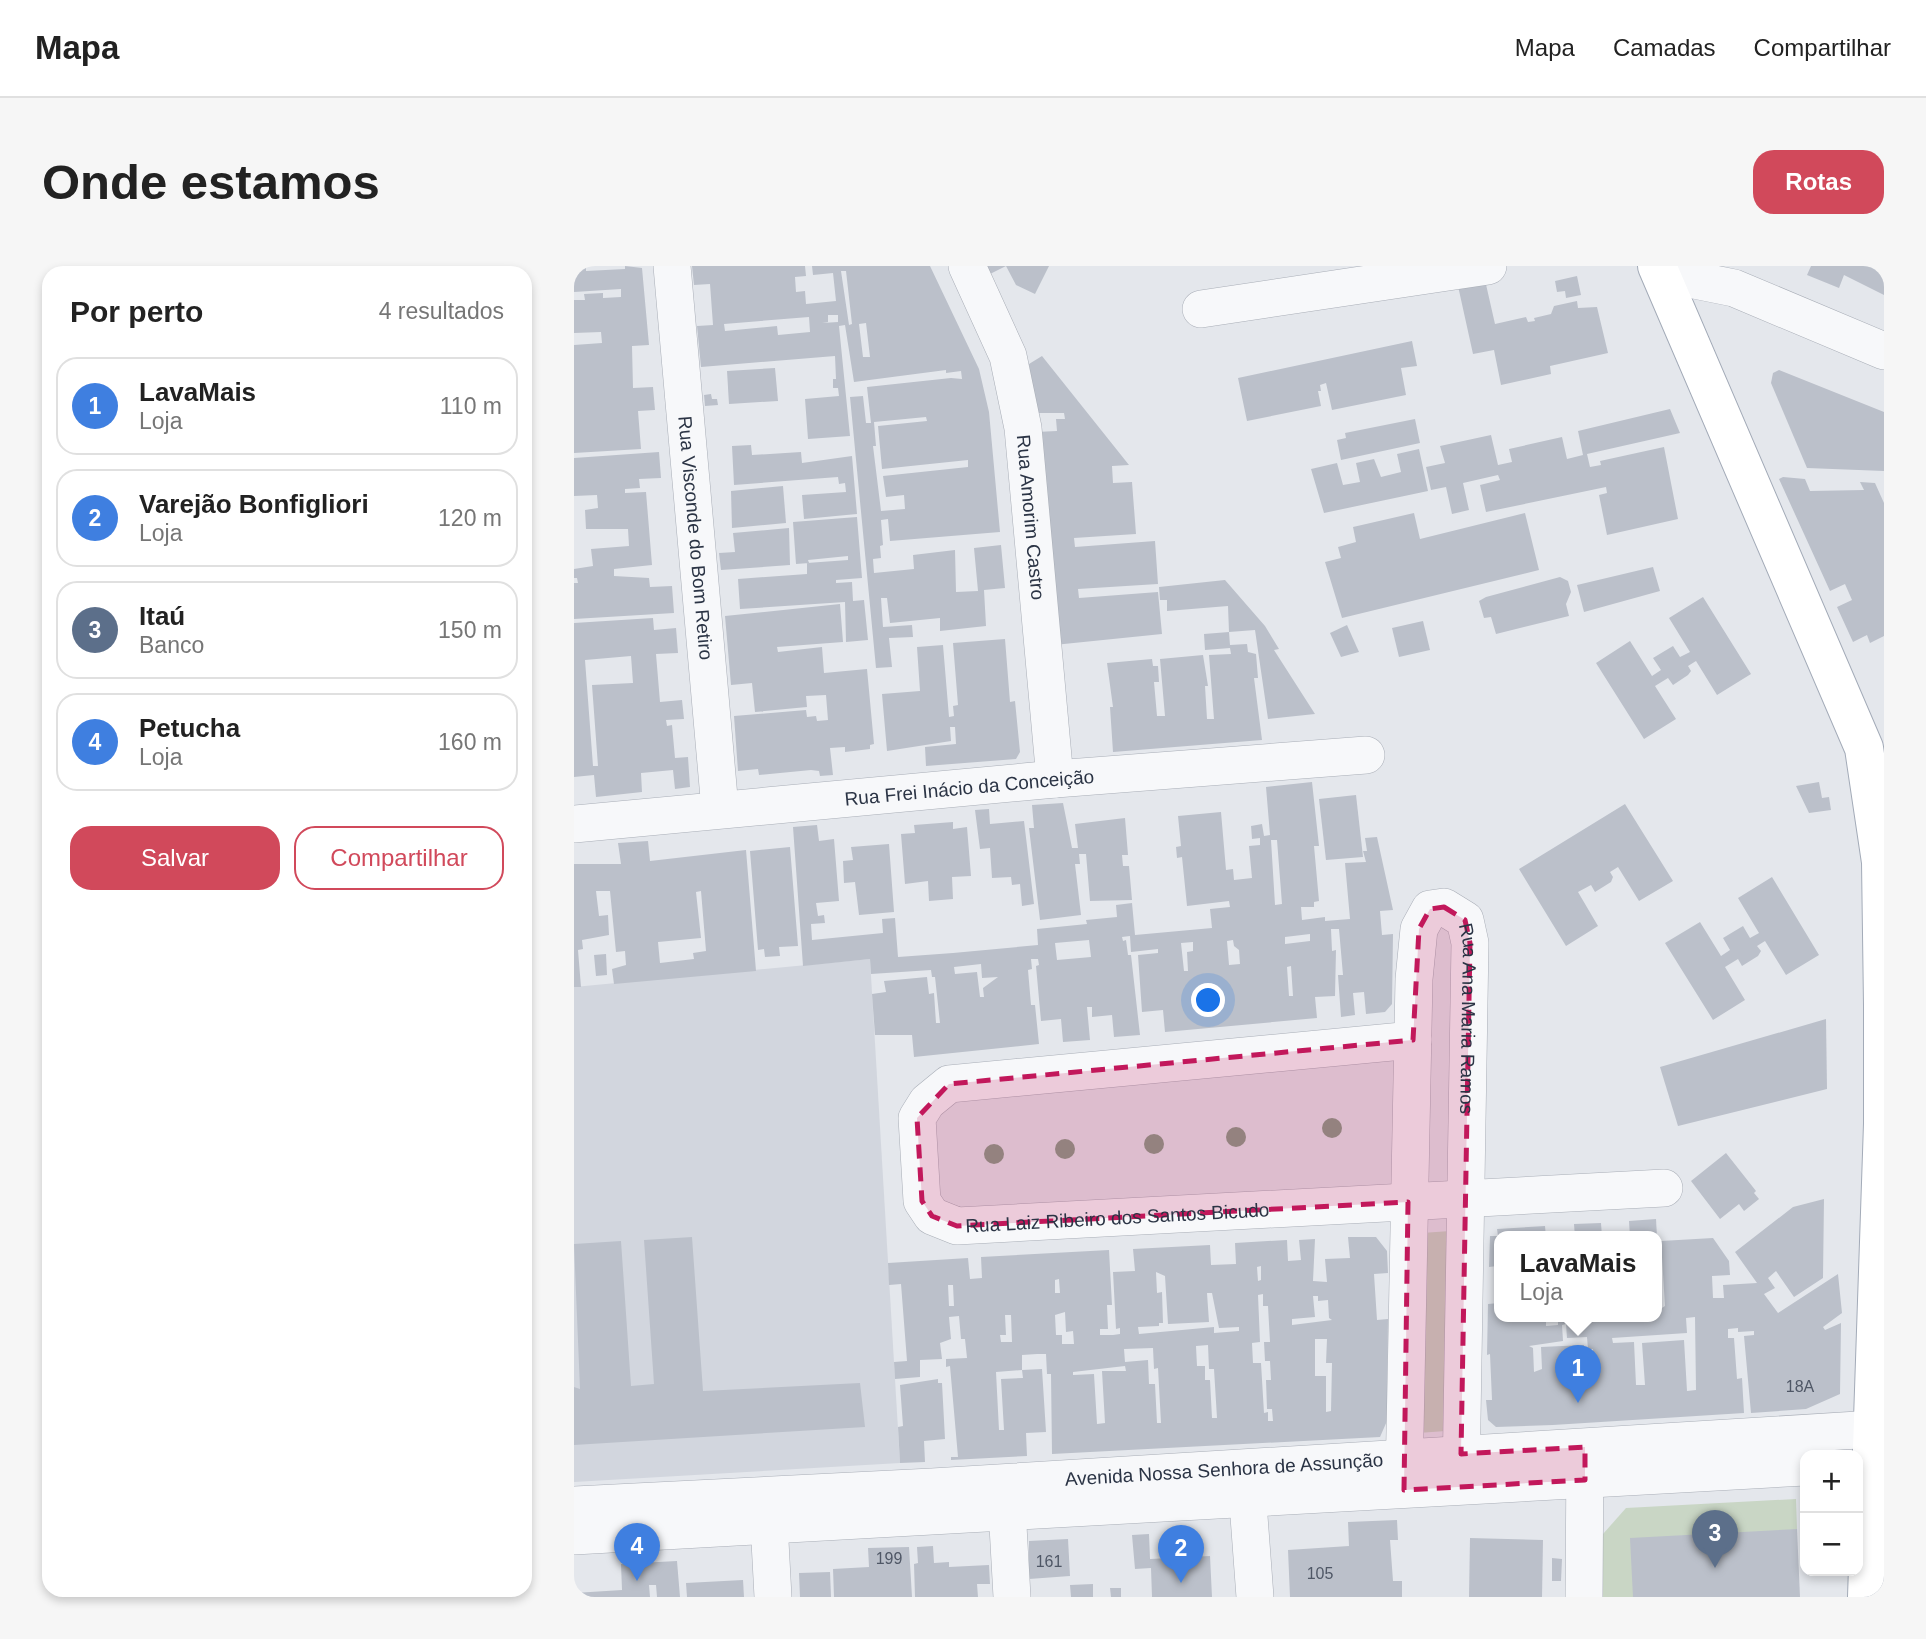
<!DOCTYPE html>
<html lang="pt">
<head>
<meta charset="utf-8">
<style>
  :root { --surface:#fff; --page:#f6f6f6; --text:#222; --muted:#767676; --line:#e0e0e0; --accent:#d1495b }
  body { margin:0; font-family:Helvetica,sans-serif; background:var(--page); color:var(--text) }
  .controls { position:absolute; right:21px; bottom:21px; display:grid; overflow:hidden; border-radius:14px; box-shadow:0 4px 10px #0003 }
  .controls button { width:63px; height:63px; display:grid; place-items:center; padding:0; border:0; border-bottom:2px solid var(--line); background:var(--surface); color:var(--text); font:35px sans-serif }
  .you { position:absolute; left:635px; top:735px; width:24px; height:24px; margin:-18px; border:5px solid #fff; border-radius:50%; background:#1a73e8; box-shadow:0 0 0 10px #1a73e833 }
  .badge { display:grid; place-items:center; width:46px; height:46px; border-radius:50%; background:var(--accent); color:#fff; font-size:23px; font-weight:700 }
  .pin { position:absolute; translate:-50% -58px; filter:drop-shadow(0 2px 4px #0008) }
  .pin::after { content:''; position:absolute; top:37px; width:24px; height:21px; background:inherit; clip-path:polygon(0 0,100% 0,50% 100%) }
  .popup { position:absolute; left:920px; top:965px; width:168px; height:91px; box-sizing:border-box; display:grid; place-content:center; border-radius:14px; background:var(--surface); filter:drop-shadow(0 2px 5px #0005); font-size:23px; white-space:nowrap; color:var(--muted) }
  .popup b { font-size:26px; color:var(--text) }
  .popup::after { content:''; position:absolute; left:50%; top:100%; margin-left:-14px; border:14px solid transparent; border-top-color:var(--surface) }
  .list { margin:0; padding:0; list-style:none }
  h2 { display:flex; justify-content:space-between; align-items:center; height:91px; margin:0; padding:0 28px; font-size:30px }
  h2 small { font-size:23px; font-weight:400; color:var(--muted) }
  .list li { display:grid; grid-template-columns:46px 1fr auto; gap:21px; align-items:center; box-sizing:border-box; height:98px; margin:0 14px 14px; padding:0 14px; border:2px solid var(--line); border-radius:21px }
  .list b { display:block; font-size:26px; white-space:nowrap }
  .list p { margin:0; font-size:23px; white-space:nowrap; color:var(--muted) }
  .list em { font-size:23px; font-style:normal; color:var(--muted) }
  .actions { display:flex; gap:14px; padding:21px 28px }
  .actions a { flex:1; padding:16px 0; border:2px solid var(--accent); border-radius:21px; text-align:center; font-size:24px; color:var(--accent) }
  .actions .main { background:var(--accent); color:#fff }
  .map { position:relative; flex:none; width:1310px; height:1331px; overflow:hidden; border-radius:21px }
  header { display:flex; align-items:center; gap:42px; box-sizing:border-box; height:98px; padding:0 35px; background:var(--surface); border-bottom:2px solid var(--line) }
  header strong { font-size:33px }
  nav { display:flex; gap:38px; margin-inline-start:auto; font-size:24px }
  .intro { display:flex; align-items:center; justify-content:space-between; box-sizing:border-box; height:168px; padding:0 42px }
  h1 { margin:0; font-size:49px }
  .button { padding:18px 32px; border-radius:21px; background:var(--accent); color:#fff; font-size:24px; font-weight:700 }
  main { display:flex; gap:42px; padding:0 42px }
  aside { flex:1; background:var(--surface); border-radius:21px; box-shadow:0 4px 10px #0003 }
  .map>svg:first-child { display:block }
  .built { fill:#d2d6de }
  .green { fill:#c9d6c5 }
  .building { fill:#bbc0ca; fill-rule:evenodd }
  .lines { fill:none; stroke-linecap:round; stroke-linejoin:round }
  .minor-casing { stroke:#a9aeb7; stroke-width:38 }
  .major-casing { stroke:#a3abb8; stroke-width:40 }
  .minor { stroke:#f7f8fa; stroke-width:37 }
  .major { stroke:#fff; stroke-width:38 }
  .tree { fill:#899d89 }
  .marked { fill:#c2185b; fill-opacity:0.2; stroke:#c2185b; stroke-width:5; stroke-dasharray:14 9; stroke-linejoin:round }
  .labels { text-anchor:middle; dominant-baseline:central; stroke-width:6; stroke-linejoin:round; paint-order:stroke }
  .number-label { font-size:16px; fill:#4f5766 }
  .street-label { font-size:19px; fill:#2b3445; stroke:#f4f6f9 }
</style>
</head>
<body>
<header>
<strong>Mapa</strong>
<nav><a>Mapa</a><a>Camadas</a><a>Compartilhar</a></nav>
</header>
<div class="intro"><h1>Onde estamos</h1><a class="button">Rotas</a></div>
<main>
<aside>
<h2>Por perto<small>4 resultados</small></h2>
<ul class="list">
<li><span class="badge" style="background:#3f7fe0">1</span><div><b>LavaMais</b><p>Loja</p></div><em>110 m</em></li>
<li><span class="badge" style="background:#3f7fe0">2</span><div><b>Varejão Bonfigliori</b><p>Loja</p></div><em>120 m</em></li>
<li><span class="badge" style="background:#5c6f8a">3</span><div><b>Itaú</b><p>Banco</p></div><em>150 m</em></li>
<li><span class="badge" style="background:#3f7fe0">4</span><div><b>Petucha</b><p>Loja</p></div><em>160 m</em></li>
</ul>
<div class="actions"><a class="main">Salvar</a><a>Compartilhar</a></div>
</aside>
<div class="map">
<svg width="1310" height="1331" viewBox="0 0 1310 1331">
  <rect width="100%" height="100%" fill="#e4e7ec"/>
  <path class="built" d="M296 693 326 1197 0 1216V721Z"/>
  <g class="green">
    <path d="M876 965 872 1165 844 1167 848 967Z"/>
    <path d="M1222 1233 1223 1263 1059 1331H1028L1029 1268 1052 1242Z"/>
  </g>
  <g class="building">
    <path d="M0 0H12V5L51 3V0L68 2 75 79 58 80 59 122 79 121 81 144 64 145 67 183 0 187V79L28 77 27 66 0 67V34H11L10 28 29 27V32L47 31V23L0 26Z"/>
    <path d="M118 0H231L232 10 221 11 222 26 231 25 232 38 262 35 259 7 239 9 238 0H356L405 103 415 146 426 266 316 275 314 253 307 254 309 279 306 280 307 292 299 293 300 307 340 303 339 289 381 284 382 326 404 325 400 282 427 279 431 322 410 324 412 360 366 365V352L316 357 313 332H307L309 361 338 359 339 371 315 372 318 401 302 402 276 131 289 130 292 157H297L293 121 377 112 388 113 387 105 372 107V104L280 116 271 59 265 60 276 170 234 173 231 133 265 130 264 122H259V113H262L261 90 127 101 123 60 139 59 136 18 120 19ZM267 5H272L278 58 275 59ZM254 49H264V56L248 57 254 56ZM235 51 236 66 204 69 203 60 151 65 150 58ZM292 57 296 91H289L285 58ZM352 151 353 155 304 160 308 203 394 194V201L309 210 312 231 330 229 331 243 307 245 299 180H302L300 156Z"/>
    <path d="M410 0H475L461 28 442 19 432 0 414 9Z"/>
    <path d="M1237 0H1310V29L1270 9 1265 22 1233 9Z"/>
    <path d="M1003 10 1007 29 992 32 991 25 983 26 981 15Z"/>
    <path d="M911 14 921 58 952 51 954 56 961 55 960 52 977 48 980 40 1003 35 1004 42 1023 41 1034 87 976 100 977 108 927 119 920 84 899 88 884 20Z"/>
    <path d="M838 75 843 100 827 102 832 129 758 144 752 117 746 119 747 125H744L747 140 673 155 664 112Z"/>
    <path d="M468 90 555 199 538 200 539 217 558 216 562 268 500 272 501 281 581 275 584 318 504 323 505 332 584 326 588 368 480 379 462 166 483 165 482 153H491L490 147H460L455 98Z"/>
    <path d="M201 102 204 135 155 138 153 105Z"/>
    <path d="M1205 104 1310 146V205L1233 202 1197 117 1199 107Z"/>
    <path d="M137 128 138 133H143L144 139 131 140 130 129Z"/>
    <path d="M1096 143 1106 167 1013 188 1016 201 1027 199 1026 195 1090 181 1104 253 1033 269 1025 229 1033 227 1032 221 912 246 906 219 926 214 924 209 889 217 895 244 878 248 872 221 857 224 852 201 871 197 866 180 917 169 924 199 938 196 935 183 988 171 993 193 1009 189 1004 165Z"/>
    <path d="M841 153 846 177 767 194 763 174 772 172 771 167Z"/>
    <path d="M177 179 178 189 227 186 228 197 278 190 283 248 230 253 228 229 272 226 271 217 265 218 264 211 160 219 158 180Z"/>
    <path d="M845 183 854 225 750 247 737 203 763 197 769 219 786 216 782 197 800 193 807 211 827 206 823 188Z"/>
    <path d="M85 186 87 212 65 213 66 222 51 223V227L72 226 78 299 40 303V310L75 312 76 321 98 320 100 347 0 353V317H4L3 312H0V303L19 300 17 283 55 280 54 263H12L11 244 24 242 23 229 0 230V192Z"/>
    <path d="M1209 211 1231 213 1236 225 1290 224 1286 216 1301 217 1310 237V370L1296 377 1293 369 1279 376 1263 341 1278 334 1271 318 1256 325 1205 213Z"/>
    <path d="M209 220 212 257 158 262 157 225Z"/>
    <path d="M840 247 846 273 951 247 965 304 768 352 751 296 767 292 764 281 782 276 779 261Z"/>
    <path d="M283 251 288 312 262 314V317L278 316 279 335 290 334 294 374 272 376 271 336 166 343 164 313 233 308V297L274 294V290L234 294 235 297 222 298 219 256Z"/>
    <path d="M215 262 216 299 147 304 145 287 161 286 159 267Z"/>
    <path d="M1079 301 1086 325 1010 346 1003 319Z"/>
    <path d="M986 311 994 315 997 326 992 338 995 350 922 368 917 351 910 352 905 335 912 331Z"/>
    <path d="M651 314 691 360 705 383 700 384 741 448 694 453 681 364 655 366 654 340 593 345V334H586L585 321Z"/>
    <path d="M1129 331 1177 408 1143 429 1122 395 1114 400 1117 405 1114 409 1099 419 1094 412 1081 420 1102 453 1070 473 1022 397 1056 375 1078 410 1087 404 1079 392 1099 380 1106 391 1116 386 1095 352Z"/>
    <path d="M266 338 269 376 203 381 204 386 248 381 250 407 293 403 300 478 296 479V483L271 486V481L256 482 259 509 246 510 245 505 237 504 185 509 184 503 164 505 160 450 232 444 233 451 242 450 243 455 254 454 252 429 232 430 233 441 181 446 178 417 157 419 151 350Z"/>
    <path d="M79 352 80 364 102 362 104 387 82 388 86 436 108 434 110 453 92 454 93 460 98 459 101 492 114 491 116 521 101 523 99 504 67 507 68 526 22 531 20 509 0 511V357ZM57 390 59 417 18 419 24 500H19L11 394Z"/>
    <path d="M849 355 856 384 825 391 818 362Z"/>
    <path d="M773 359 785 386 767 391 756 367Z"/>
    <path d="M655 366 656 379 673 378 674 386 682 388 684 412H680L688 474 539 486 536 441H539L533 397 578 393 579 400H584L585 416H580L583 450H591L586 393 629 389 634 420H631L633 453H640L635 389 657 388 656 382 631 384 630 368Z"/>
    <path d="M431 373 436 436 441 435 446 486 442 493 352 500 351 481 382 478 381 461H376L377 475 313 485 308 428 346 425 343 381 369 379 375 451 380 450 379 440 384 439 379 377Z"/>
    <path d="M738 516 745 580H740L745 635 740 636V641H727L728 654 751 651V655L776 653 771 597 792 596 789 585H793L791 572 803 571 819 644 806 645 808 669 819 668 818 738 811 746 792 748 790 726 779 727 781 749 767 751 764 709H769L765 663H757L758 685 762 684 761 730 741 731 743 752 591 766 589 744 568 746 564 689 584 687V683L557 686 556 670 548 671 549 675 552 674 554 689H557L566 769 540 771 538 749 518 751V741H513L516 774 489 776 487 753 467 755 462 700 465 699 464 693H457L458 703 454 704 457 739H461L465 778 340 791 338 769H301L298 728 312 726 310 715 353 711 355 728 360 727 362 757H366L361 711H358L357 704 297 708 296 693 229 700 219 561 243 559 245 575 260 573 265 635 242 637 244 650 250 649 251 657 237 658 238 674 309 667 308 653 321 652 324 691 379 687 464 679 463 663 513 658 512 654 543 651 542 639 558 637 561 669 638 662 636 643 656 641 655 635 613 640 608 591 603 592 602 581 607 580 604 550 647 546 652 604 659 603 660 614 678 612 675 580 686 579V572L678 573 677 560 688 558 690 570 696 569 692 521ZM697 574H703L708 638 701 639ZM736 668V675L711 678V671ZM515 674 517 691 483 694 481 677ZM659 674 660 680 665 684 666 698 655 699 653 675ZM619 676V685L613 686 614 705H610L607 677ZM407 698 408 712 424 711 409 722 410 731H406L403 706 381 708 380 701ZM717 700 719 730H715L713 701Z"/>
    <path d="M1245 516 1248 532 1255 531 1257 544 1235 547 1222 520Z"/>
    <path d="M782 529 789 591 752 594 745 533Z"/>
    <path d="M489 537 498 582H504L501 558 551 552 554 589H548L549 600H555L558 634 516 635 512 588H505L506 598H501L507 649 466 654 455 562H460L458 539Z"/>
    <path d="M1051 538 1099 615 1065 635 1044 601 1036 606 1039 611 1037 616 1021 626 1017 619 1004 626 1024 660 992 680 945 603Z"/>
    <path d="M415 543 416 558 450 555 460 638 448 640 446 618 438 619 437 611 418 612 416 582 406 583 401 544Z"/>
    <path d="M379 556V563L393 561 397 610 378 611 379 633 355 635 354 615 331 618 327 568 341 567 340 559Z"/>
    <path d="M74 575 76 595 172 584 182 705 40 718 38 703 52 699 51 685 42 686 36 625H22L25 650 34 649 35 669 8 674 9 683 4 684 7 721H0V598H47L44 577ZM127 625 132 685 119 687 120 693 86 697 84 676 127 672 122 626Z"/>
    <path d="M315 578 320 646 285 649 281 616 270 617 269 595 279 594 277 581Z"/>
    <path d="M216 581 224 680 205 681 206 690 191 691 190 683 184 684 176 585Z"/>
    <path d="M1198 611 1245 689 1212 709 1191 675 1183 680 1187 685 1184 690 1168 700 1164 693 1151 701 1171 734 1139 754 1091 677 1126 656 1147 690 1156 684 1149 672 1169 660 1176 672 1185 667 1164 632Z"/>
    <path d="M32 688 33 709 22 710 20 689Z"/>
    <path d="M1252 753 1253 823 1104 860 1086 801Z"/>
    <path d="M1152 887 1182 925 1180 927 1185 933 1170 945 1165 938 1146 953 1117 915Z"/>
    <path d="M1250 933 1249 1012 1220 1031 1202 1005 1194 1012 1201 1022 1190 1028 1204 1047 1264 1008 1268 1047 1249 1061 1251 1064 1267 1057 1266 1128 1232 1143 1177 1147 1170 1070 1180 1069V1065L1164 1066V1062L1154 1063V1072H1160L1163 1113 1168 1112 1170 1147 979 1159 922 1161 914 1154 912 1134H918L916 1088 913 1089 914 1038 925 1037V1051H972V1060L984 1059V1051H1033V1056L1083 1051V1045L1091 1040 1087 975 1139 972 1155 995 1156 1009 1138 1010 1139 1032H1150L1149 1019 1183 1017 1161 986 1219 941ZM1121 1051 1122 1124 1113 1125 1110 1074 1068 1077 1071 1119H1062L1060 1076 1039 1077 1038 1072 1113 1067 1112 1052ZM992 1058 993 1072 1013 1071 1014 1083H1019V1091L1015 1092 1016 1116H1013L1010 1079 967 1081 968 1103 960 1106 959 1082 955 1080 989 1075 988 1059Z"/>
    <path d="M1082 953 1083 971H1056L1055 955Z"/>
    <path d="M1027 957 1028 971H1001L1000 958Z"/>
    <path d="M971 960 972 971H925L923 1010V1000L915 1001 916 970H924L923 963Z"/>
    <path d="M118 971 129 1125 286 1117 291 1161 0 1179V1121L6 1123 0 978 47 975 57 1120 80 1118 70 974Z"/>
    <path d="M774 971H802L813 985 814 1007 800 1008 803 1054 814 1053 813 1155 806 1171 478 1188 477 1108H473L472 1088H463L448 1089V1104L422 1106 425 1164H430L427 1113 449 1112 448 1104 468 1103 472 1166 452 1167 453 1190 377 1194V1191H384L376 1100 372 1101V1093L393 1092 391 1073H387L385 1050 375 1051 377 1073 366 1077 368 1093 346 1094V1111L321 1113 320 1096 333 1095 327 1018 315 1019 314 997 394 992 396 1013 408 1012 407 991 535 984 538 1039H533L534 1063H526V1069H539L546 1068V1062L542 1063 539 1006 561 1005 559 983 636 979 637 999 662 998 661 977 713 974 714 995 727 994 725 974 741 973 739 1015 753 1016 751 993 776 992ZM687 1000V1014L684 1015 683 1001ZM582 1006 591 1010 594 1058 635 1056 633 1027H638L645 1062 665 1061V1065L640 1067V1061L565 1068 564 1061 585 1060V1057H589L588 1026 583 1027ZM485 1013 486 1027H481V1014ZM374 1019H379L380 1040H375ZM689 1028V1040H694L696 1076H690L691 1095H696L697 1114H692L693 1143H698L699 1155H694V1146L690 1147 687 1097H679L678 1077 686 1076 684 1029ZM739 1030H744V1035L754 1034 755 1052 758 1054 718 1059V1053L741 1051ZM491 1046 492 1066 499 1065 500 1078H488V1069H482L481 1049ZM431 1049H437L438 1076H427L426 1069H432ZM741 1073H753L752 1097H758L757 1145 752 1146V1110H741ZM634 1079 635 1103H640L643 1152H638L636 1114H631V1100H623L622 1080ZM579 1082 580 1103 584 1102 587 1157H583L581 1118H575L574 1094 551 1096 550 1083ZM551 1100 552 1105H528L531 1157 523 1158 520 1108 499 1109V1106Z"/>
    <path d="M364 1113V1117H368L371 1173 350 1175 351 1196 326 1197 324 1161 329 1160 326 1119Z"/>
    <path d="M823 1254 824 1274H816L819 1315H828V1331H716L714 1284 775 1280 774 1256Z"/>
    <path d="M1223 1263 1226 1331H1059L1056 1272Z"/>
    <path d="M575 1268 576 1293 636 1290 638 1331H578L577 1302 561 1303 558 1269Z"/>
    <path d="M896 1272 969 1274 968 1331H895Z"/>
    <path d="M494 1273 496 1310 455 1313V1275Z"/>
    <path d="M359 1280 360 1297 375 1296V1301L415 1299 416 1318H403L404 1331H341L340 1298 344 1297 343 1281Z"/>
    <path d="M335 1281 338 1331H260L259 1303 295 1301 294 1282Z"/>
    <path d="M978 1292 988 1293 987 1315H978Z"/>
    <path d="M103 1295 106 1331H83L82 1319H75L76 1331H0V1327L48 1324 47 1298Z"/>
    <path d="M256 1306 257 1331H226L225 1307Z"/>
    <path d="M169 1314 170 1331H113L112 1317Z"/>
    <path d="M519 1318V1331H497L496 1319Z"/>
    <path d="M536 1322H547V1331H537Z"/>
  </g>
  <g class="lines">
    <defs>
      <g id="minor">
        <path id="s1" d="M98 0 146 543"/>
        <path id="s2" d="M393 0 434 90 449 162 481 513"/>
        <path d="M1086 7 1160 22 1310 85"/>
        <path d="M627 43 914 0"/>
        <path id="s3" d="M0 558 481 513 792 489"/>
        <path id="s4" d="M839 774 375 818 353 836 343 852 348 935 358 950 383 960 1090 922"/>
        <path d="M672 1210 681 1331"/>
        <path id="s5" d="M830 1216 840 713 845 663 856 643 870 641 891 654 896 677 887 1213"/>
        <path d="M432 1224 438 1331"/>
        <path d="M194 1238 199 1331"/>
        <path id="s6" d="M0 1239 358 1221 1300 1163"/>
        <path d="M0 1270 1231 1201"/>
        <path d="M1010 1331 1011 1189"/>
      </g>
      <path id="major" d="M1083 0 1290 482 1307 596 1309 739V858L1293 1331"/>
    </defs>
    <use href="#minor" class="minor-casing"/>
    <use href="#major" class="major-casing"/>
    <use href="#minor" class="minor"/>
    <use href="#major" class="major"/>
  </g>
  <g class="tree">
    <circle cx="758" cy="862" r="10"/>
    <circle cx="662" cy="871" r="10"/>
    <circle cx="580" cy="878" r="10"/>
    <circle cx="491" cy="883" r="10"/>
    <circle cx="420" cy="888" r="10"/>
  </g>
  <path class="marked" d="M870 641 891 654 896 677 887 1188 1011 1181V1214L830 1224 834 936 383 960 358 950 348 935 343 852 375 818 839 774 845 663 856 643Z"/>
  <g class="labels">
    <g class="number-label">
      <text x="1226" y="1120">18A</text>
      <text x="315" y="1292">199</text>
      <text x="475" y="1295">161</text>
      <text x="746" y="1307">105</text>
    </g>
    <g class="street-label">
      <text stroke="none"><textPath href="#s2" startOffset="262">Rua Amorim Castro</textPath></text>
      <text stroke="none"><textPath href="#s1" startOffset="273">Rua Visconde do Bom Retiro</textPath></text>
      <text stroke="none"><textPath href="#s3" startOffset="397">Rua Frei Inácio da Conceição</textPath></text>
      <text stroke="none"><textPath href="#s5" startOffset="714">Rua Ana Maria Ramos</textPath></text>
      <text stroke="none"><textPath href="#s4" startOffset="802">Rua Laiz Ribeiro dos Santos Bicudo</textPath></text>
      <text stroke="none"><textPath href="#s6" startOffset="651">Avenida Nossa Senhora de Assunção</textPath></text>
    </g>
  </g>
</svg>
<div class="controls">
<button>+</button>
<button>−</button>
</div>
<div class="you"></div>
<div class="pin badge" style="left:1004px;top:1137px;background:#3f7fe0">1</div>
<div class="popup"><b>LavaMais</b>Loja</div>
<div class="pin badge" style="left:607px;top:1317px;background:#3f7fe0">2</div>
<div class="pin badge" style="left:1141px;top:1302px;background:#5c6f8a">3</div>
<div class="pin badge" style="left:63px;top:1315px;background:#3f7fe0">4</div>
</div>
</main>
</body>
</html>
